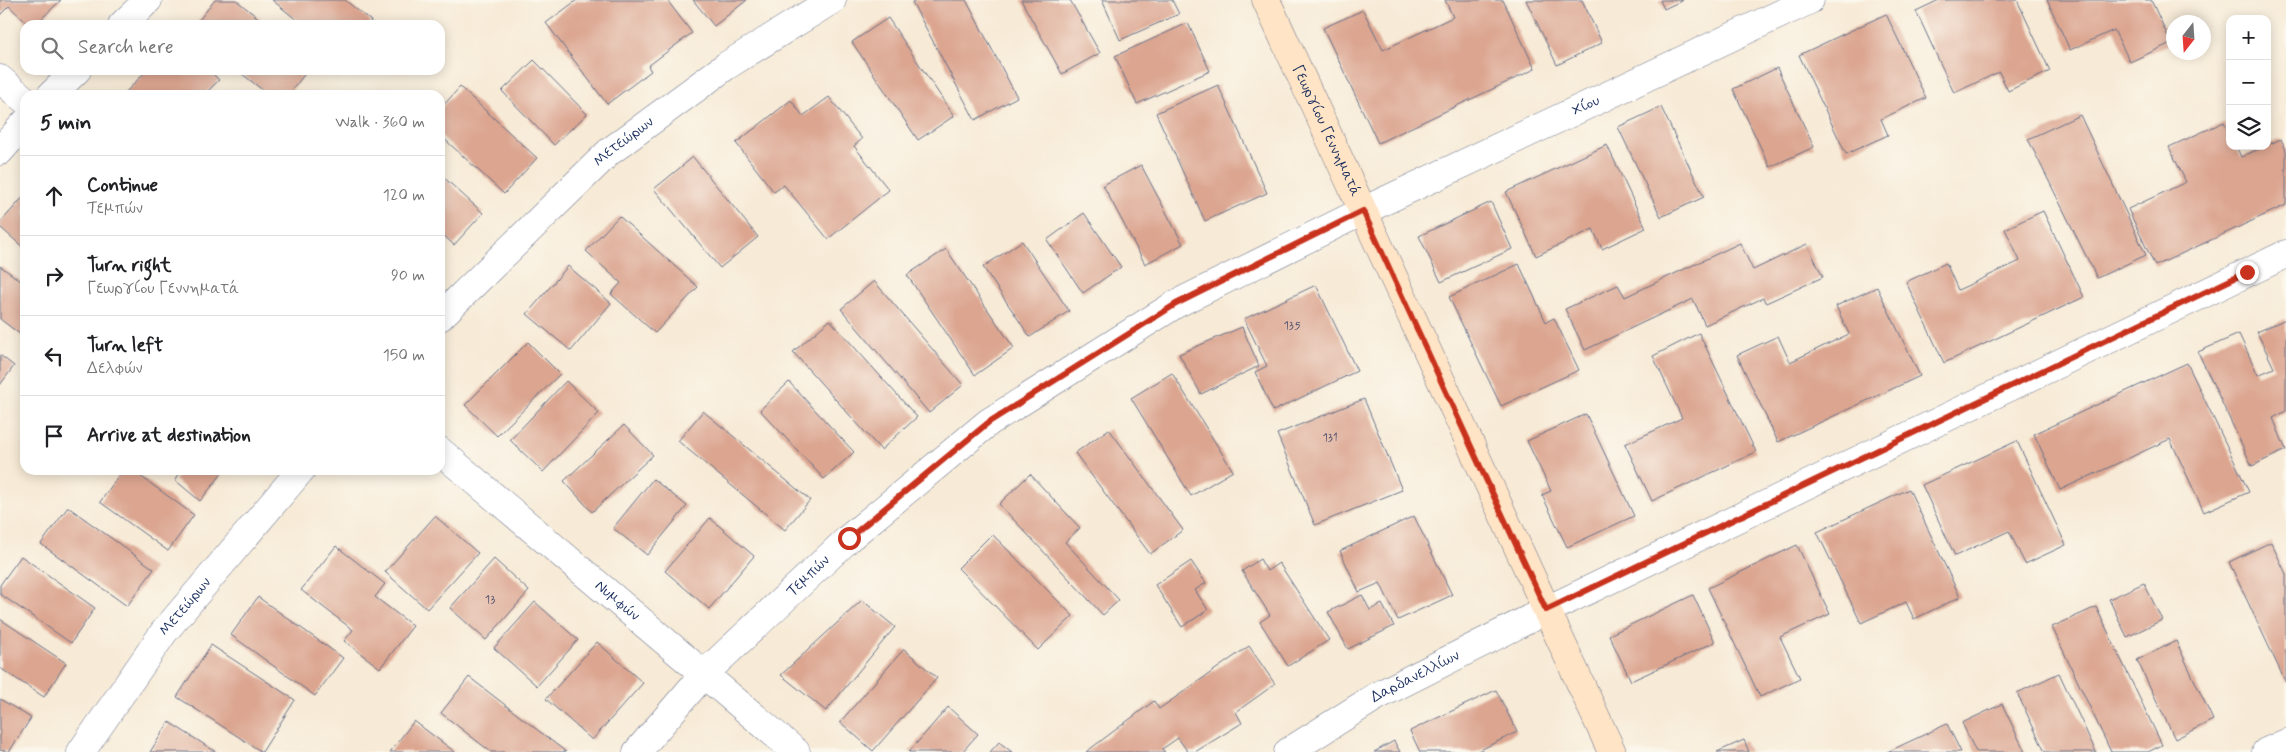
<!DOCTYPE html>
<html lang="en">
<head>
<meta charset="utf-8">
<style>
  :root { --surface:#fff; --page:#f6f6f6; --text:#202124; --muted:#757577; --line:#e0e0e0 }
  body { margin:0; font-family:Mynerve,sans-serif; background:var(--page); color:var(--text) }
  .controls { position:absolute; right:15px; top:15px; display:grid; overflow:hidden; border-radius:10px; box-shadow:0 2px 12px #0003 }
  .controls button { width:45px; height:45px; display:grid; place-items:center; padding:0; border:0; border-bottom:1px solid var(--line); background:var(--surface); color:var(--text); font:25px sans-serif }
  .compass { position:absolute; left:2166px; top:15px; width:45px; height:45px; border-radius:50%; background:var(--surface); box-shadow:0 2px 12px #0003; rotate:197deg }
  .stop { position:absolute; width:15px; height:15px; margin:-11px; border:4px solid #c8321e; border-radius:50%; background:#fff }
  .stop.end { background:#c8321e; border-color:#fff; box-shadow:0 1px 5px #0008 }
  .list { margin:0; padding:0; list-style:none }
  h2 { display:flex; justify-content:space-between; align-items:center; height:65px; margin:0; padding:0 20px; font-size:21px }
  h2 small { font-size:16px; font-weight:400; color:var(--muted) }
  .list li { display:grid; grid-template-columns:32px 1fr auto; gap:15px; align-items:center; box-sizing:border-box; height:80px; padding:0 20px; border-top:1px solid var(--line) }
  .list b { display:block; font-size:19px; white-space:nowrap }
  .list p { margin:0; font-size:16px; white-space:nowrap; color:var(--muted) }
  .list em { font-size:16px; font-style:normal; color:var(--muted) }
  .icon { flex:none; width:28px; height:28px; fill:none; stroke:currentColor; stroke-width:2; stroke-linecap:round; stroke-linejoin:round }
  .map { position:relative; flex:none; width:2286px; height:752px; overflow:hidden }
  .search { position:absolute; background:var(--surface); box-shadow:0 2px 12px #0003; left:20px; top:20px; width:425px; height:55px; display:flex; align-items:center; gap:12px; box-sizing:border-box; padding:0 18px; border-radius:15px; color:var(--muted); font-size:19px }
  .panel { position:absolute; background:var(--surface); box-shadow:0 2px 12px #0003; left:20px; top:90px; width:425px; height:385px; border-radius:15px }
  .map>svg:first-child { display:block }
  .building { fill:#dba590 }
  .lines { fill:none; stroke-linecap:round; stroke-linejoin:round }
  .street-casing { stroke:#687088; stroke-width:29 }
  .secondary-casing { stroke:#687088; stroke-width:29 }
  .street { stroke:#fff; stroke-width:28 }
  .secondary { stroke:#ffe4c6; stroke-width:28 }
  .route { stroke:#c8321e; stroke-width:6 }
  .labels { text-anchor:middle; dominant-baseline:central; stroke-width:4; stroke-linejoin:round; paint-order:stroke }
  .number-label { font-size:12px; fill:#4b4c6a }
  .street-label { font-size:15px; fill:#1b2f5e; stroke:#fbf7ec }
</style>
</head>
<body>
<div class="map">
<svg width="2286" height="752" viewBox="0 0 2286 752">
  <rect width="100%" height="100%" fill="#fbf7ec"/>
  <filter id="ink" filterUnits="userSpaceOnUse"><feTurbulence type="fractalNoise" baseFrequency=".02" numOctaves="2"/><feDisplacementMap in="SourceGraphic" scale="10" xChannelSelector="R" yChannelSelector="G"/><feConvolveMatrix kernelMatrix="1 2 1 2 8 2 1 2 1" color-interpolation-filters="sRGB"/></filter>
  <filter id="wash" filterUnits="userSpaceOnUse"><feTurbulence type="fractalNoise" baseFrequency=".0096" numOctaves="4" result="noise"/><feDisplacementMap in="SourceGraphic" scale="20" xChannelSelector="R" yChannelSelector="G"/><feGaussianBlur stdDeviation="1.12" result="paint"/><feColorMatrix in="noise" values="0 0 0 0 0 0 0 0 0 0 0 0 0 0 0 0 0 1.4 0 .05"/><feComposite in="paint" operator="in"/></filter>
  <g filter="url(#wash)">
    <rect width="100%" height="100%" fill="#f7ead6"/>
    <g id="blocks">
      <g class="building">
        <path d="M0 0H61L35 25H29L9 6 0 15Z"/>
        <path d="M215 0H236L267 25H195Z"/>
        <path d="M272 0H345L371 21 369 25H303Z"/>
        <path d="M577 0H667L692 33 648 66 651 71 607 104 546 23Z"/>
        <path d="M693 0H747L714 26Z"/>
        <path d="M916 0H966L1017 97 975 120 912 2Z"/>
        <path d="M1021 0H1070L1100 53 1062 74Z"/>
        <path d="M1102 0H1172L1179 14 1120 40Z"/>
        <path d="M1445 0H1503L1535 69 1378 143 1323 28 1363 10 1383 50 1453 17Z"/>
        <path d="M1526 0H1582L1602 43 1557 65Z"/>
        <path d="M1660 0H1683L1664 9Z"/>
        <path d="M1939 0H2017L2050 71 2008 91 1999 72 1954 93 1916 11Z"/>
        <path d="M2047 0H2151L2171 43 2130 62 2114 30 2070 50Z"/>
        <path d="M1886 14 1926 98 1881 119 1888 135 1846 154 1799 55Z"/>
        <path d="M888 18 954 116 918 140 852 42Z"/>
        <path d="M1188 23 1210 71 1137 104 1115 56Z"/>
        <path d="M534 60 587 114 554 145 502 91Z"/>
        <path d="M1777 68 1814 147 1770 167 1733 89Z"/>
        <path d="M147 70H209L219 80 204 95H123Z"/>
        <path d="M237 70H308L288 95H269Z"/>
        <path d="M1218 85 1267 193 1205 221 1156 113Z"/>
        <path d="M460 87 537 158 504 194 440 135V109Z"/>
        <path d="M829 97 862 139 854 146 889 190 828 239 784 185 774 192 736 143 791 100 803 116Z"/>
        <path d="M1661 107 1704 197 1661 217 1618 127Z"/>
        <path d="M2080 115 2146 255 2097 278 2028 139Z"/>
        <path d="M2224 122 2230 134V146H2236L2241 157 2281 139 2286 150V205L2155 266 2128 209 2186 182 2169 147Z"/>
        <path d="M1607 145 1646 228 1602 249 1593 229 1536 256 1506 192Z"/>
        <path d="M693 157 758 237 720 268 654 189Z"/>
        <path d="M1141 165 1183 244 1145 264 1103 185Z"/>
        <path d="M440 174 483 213 454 245 440 232Z"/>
        <path d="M25 195V249L0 227V223Z"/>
        <path d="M1491 202 1512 249 1441 282 1419 236Z"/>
        <path d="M2043 211 2084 297 1944 363 1906 282 1946 263 1958 290 2020 261 2005 229Z"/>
        <path d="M1084 213 1121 267 1083 293 1047 240Z"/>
        <path d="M619 216 698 287 655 333 611 294 621 283 586 251Z"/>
        <path d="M1022 241 1069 311 1030 337 983 267Z"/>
        <path d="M1740 243 1753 270 1807 244 1823 277 1766 303 1763 298 1705 325 1693 299 1585 350 1565 309 1618 285 1625 297Z"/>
        <path d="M946 249 1014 348 975 375 907 275Z"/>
        <path d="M1519 264 1546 322 1554 318 1579 370 1501 406 1449 297Z"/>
        <path d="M0 266 25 284V338L0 319Z"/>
        <path d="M568 266 611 303 571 351 527 314Z"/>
        <path d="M874 281 963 385 929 413 841 309Z"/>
        <path d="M1316 285 1357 371 1273 411 1255 372 1267 366 1244 319Z"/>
        <path d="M1877 287 1920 376 1778 442 1737 355 1778 336 1790 362 1849 334 1836 306Z"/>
        <path d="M2286 319V411L2273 418 2286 450 2252 466 2198 352 2239 334 2258 375 2274 368 2257 332Z"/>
        <path d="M830 320 917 417 881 450 793 352Z"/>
        <path d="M1242 327 1259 366 1201 394 1179 354Z"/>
        <path d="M1699 333 1756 452 1652 501 1625 444 1682 418 1653 356Z"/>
        <path d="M528 342 560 374 497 436 465 405Z"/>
        <path d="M0 355 14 366 0 385Z"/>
        <path d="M2187 363 2249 492 2204 512 2170 439 2060 490 2034 434Z"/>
        <path d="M1172 373 1233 471 1191 496 1131 398Z"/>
        <path d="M566 381 599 413 543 472 510 440Z"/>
        <path d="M789 382 854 452 824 479 760 410Z"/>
        <path d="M1364 399 1402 490 1315 525 1277 434Z"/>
        <path d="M703 411 810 500 785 530 678 441Z"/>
        <path d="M1586 414 1634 516 1567 547 1542 495 1551 491 1527 441Z"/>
        <path d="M624 425 653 455 592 512 564 481Z"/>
        <path d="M1109 429 1183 530 1150 554 1075 453Z"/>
        <path d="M2017 441 2066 545 2025 564 2009 531 1955 556 1922 485Z"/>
        <path d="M123 470H132L194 515 168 551 100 502Z"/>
        <path d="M179 470H225L200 501 175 480 181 472Z"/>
        <path d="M1030 474 1080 528 1065 542 1119 600 1103 615 999 504Z"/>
        <path d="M653 479 687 506 647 555 613 528Z"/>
        <path d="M1909 489 1960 597 1914 619 1906 602 1861 623 1817 532Z"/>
        <path d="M68 507 154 569 127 606 41 544Z"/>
        <path d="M435 516 478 553 427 609 385 572Z"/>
        <path d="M1414 516 1452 595 1398 620 1380 583 1359 592 1340 551Z"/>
        <path d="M710 518 754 556 709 609 665 571Z"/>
        <path d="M992 534 1073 616 1038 650 958 568Z"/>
        <path d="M2271 542 2286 574V683L2229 562Z"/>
        <path d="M1797 545 1830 614 1780 637 1800 678 1760 697 1708 588Z"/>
        <path d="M336 546 385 584 375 597 413 626 380 668 344 641 353 630 301 590Z"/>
        <path d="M21 556 95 608 71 643 0 594V585Z"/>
        <path d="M494 559 529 591 486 640 450 608Z"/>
        <path d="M1260 559 1267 571 1279 563 1329 640 1288 666 1260 622 1270 615 1242 571Z"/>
        <path d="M1191 561 1206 583 1195 590 1208 610 1182 627 1155 585Z"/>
        <path d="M2144 583 2162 620 2127 637 2109 599Z"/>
        <path d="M1362 595 1370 610 1382 604 1394 626 1348 649 1328 612Z"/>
        <path d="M1693 595 1715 642 1631 681 1609 635Z"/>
        <path d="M258 597 343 658 315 696 231 635Z"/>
        <path d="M862 600 895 627 826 711 781 675Z"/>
        <path d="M535 602 578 640 537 686 494 648Z"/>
        <path d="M2096 607 2162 745 2148 752H2111L2052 627Z"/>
        <path d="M0 619 66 663 44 697 0 668Z"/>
        <path d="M2176 641 2213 720 2175 739 2137 660Z"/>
        <path d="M597 642 643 683 592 740 546 699Z"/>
        <path d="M211 645 295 700 262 752 177 697Z"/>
        <path d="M1249 646 1275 684 1236 712 1242 723 1195 752H1188L1178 738 1162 749 1165 752H1086L1154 701 1159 709Z"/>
        <path d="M904 649 937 678 873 751 840 722Z"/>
        <path d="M2059 673 2096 752H2045L2017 693Z"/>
        <path d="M469 677 566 752H491L441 713Z"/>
        <path d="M1496 690 1517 732 1476 752H1420L1410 731Z"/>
        <path d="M0 699 31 718 9 752 0 750Z"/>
        <path d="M2002 704 2025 752H1976L1962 723Z"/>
        <path d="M948 707 978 734 962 752H909Z"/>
        <path d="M414 721 455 752H390Z"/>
        <path d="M169 722 216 752H150Z"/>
        <path d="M1947 724 1961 752H1887L1900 746Z"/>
        <path d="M1744 740 1749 752H1717Z"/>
        <path d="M1394 741 1400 752H1374Z"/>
        <path d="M999 742 1012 752H990Z"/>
      </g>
    </g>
  </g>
  <g filter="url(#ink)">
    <use href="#blocks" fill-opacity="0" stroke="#687088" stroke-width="1"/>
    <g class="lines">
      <defs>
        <g id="street">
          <path d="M122 25 148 0"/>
          <path d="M0 79 25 100"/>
          <path d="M51 95 77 70"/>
          <path d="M0 151 25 123"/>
          <path id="s1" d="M440 317 609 152 726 66 832 0"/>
          <path id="s2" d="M440 451 796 752"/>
          <path id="s3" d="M81 752 164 632 301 470"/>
          <path id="s4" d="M637 752 704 674 849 538 989 422 1176 304 1363 211 1810 0"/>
          <path id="s5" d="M1288 752 1377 696 1547 610 2286 254"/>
          <path d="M2266 752 2286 743"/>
        </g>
        <g id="secondary">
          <path id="s6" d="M1266 0 1612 752"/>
        </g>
      </defs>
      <use href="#street" class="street-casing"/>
      <use href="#secondary" class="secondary-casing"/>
      <use href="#street" class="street"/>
      <use href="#secondary" class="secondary"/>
    </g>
  </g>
  <g class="lines" filter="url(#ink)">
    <path class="route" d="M849 538 989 422 1176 304 1363 211 1546 610 2247 272"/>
  </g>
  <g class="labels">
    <g class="number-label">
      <text x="1292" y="326">135</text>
      <text x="1330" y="438">131</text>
      <text x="490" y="600">13</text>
    </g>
    <g class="street-label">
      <text stroke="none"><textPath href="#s4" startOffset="1160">Χίου</textPath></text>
      <text stroke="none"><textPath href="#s6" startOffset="144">Γεωργίου Γεννηματά</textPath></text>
      <text stroke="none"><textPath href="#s1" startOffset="254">Μετεώρων</textPath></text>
      <text stroke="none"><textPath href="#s4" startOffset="246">Τεμπών</textPath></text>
      <text stroke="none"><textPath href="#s2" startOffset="232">Νυμφών</textPath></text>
      <text stroke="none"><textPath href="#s3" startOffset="179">Μετεώρων</textPath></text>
      <text stroke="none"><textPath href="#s5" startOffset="148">Δαρδανελλίων</textPath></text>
    </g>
  </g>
</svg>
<div class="controls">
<button>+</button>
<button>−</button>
<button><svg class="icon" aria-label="layers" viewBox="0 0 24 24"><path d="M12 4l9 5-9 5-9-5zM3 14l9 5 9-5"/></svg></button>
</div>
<svg class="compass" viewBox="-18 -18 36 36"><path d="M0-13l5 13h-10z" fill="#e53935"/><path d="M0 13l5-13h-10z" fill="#757577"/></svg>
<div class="stop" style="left:849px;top:538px"></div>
<div class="stop end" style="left:2247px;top:272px"></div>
<div class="search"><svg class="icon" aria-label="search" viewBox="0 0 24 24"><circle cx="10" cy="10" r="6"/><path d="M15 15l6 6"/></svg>Search here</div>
<section class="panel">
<h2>5 min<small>Walk · 360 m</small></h2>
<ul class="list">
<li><svg class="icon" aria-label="ahead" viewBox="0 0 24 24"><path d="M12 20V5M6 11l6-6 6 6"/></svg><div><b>Continue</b><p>Τεμπών</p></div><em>120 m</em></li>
<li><svg class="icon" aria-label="right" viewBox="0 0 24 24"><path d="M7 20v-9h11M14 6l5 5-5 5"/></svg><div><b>Turn right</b><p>Γεωργίου Γεννηματά</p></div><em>90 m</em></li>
<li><svg class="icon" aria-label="left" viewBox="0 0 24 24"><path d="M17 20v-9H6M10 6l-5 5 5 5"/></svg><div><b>Turn left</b><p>Δελφών</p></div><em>150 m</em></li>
<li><svg class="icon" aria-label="arrive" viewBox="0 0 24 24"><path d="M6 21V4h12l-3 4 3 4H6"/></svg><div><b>Arrive at destination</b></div></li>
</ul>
</section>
</div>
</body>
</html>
